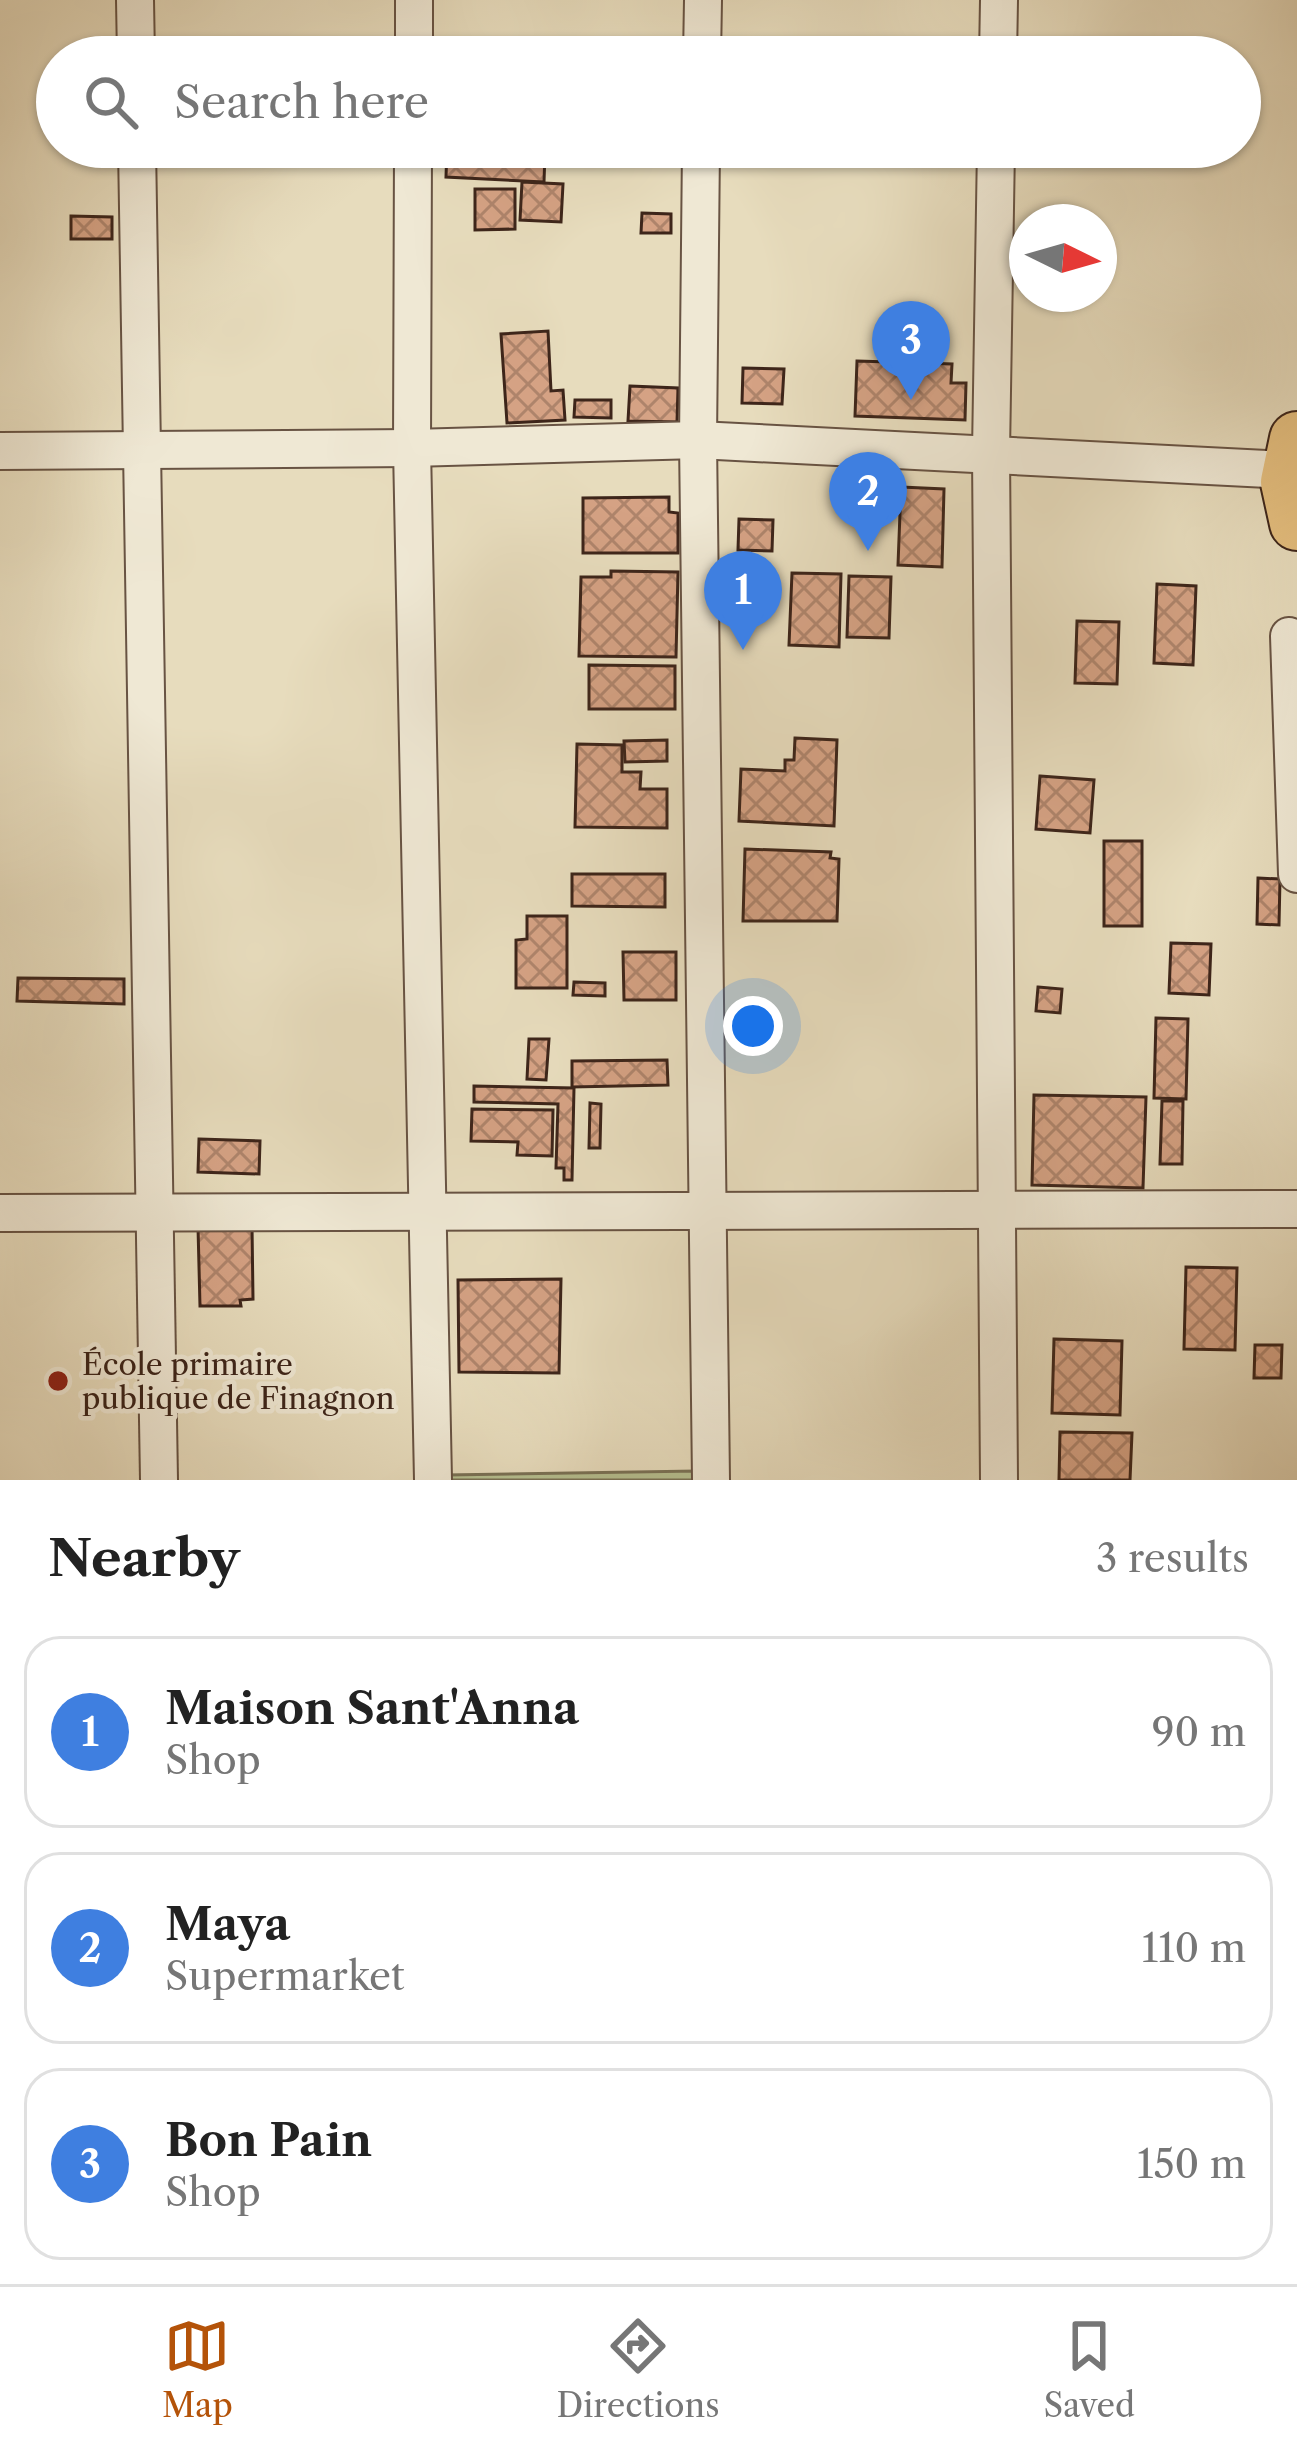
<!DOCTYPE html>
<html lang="en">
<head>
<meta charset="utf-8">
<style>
  :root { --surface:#fff; --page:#f6f6f6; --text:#222; --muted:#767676; --line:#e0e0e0; --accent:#b45309 }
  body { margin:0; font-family:"Libre Caslon Text",serif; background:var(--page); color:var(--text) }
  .compass { position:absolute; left:1009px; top:204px; width:108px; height:108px; border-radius:50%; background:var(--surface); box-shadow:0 3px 9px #0004; rotate:95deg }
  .you { position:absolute; left:753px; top:1026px; width:42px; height:42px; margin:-30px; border:9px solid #fff; border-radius:50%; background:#1a73e8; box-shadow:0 0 0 18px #1a73e833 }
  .badge { display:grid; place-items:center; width:78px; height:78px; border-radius:50%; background:var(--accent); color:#fff; font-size:39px; font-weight:700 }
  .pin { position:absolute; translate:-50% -99px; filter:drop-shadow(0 3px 6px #0008) }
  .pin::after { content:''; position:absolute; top:63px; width:42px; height:36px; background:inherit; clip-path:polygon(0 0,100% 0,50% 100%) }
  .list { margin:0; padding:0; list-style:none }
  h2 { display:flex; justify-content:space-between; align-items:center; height:156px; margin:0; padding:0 48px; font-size:51px }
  h2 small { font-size:39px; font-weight:400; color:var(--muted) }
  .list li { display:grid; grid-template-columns:78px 1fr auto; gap:36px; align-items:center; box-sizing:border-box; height:192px; margin:0 24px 24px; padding:0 24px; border:3px solid var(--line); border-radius:36px }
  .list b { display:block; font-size:45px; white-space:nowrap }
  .list p { margin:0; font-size:39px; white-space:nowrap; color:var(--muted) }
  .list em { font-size:39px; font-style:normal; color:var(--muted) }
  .icon { flex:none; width:66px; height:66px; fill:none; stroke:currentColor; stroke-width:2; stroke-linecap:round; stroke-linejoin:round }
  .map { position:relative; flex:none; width:1297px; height:1480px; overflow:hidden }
  .search { position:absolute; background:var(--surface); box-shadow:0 3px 9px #0004; left:36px; right:36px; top:36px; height:132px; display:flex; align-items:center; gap:30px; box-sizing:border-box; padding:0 42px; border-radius:66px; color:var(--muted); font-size:45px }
  .sheet { height:804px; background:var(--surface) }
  nav { display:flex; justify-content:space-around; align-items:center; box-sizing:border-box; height:168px; border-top:3px solid var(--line); background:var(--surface); font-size:33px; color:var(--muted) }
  nav a { display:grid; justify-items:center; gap:6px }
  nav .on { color:var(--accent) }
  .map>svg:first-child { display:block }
  .pitch { fill:#b6c091; stroke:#7a7256; stroke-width:3 }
  .building { fill:url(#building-cross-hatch); stroke:#3d251a; stroke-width:3 }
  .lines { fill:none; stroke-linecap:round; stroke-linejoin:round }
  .minor-casing { stroke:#685343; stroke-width:40 }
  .highway-casing { stroke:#3d251a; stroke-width:58 }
  .minor { stroke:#efe8d4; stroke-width:36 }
  .highway { stroke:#e4be7e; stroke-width:54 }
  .poi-dot { fill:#8f2418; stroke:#efe8d4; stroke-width:4.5 }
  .labels { text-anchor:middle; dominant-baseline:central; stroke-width:9; stroke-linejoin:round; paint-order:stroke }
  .poi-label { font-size:30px; fill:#3d251a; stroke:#efe8d4; text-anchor:start }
</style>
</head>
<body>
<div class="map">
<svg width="1297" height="1480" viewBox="0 0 1297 1480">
  <defs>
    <pattern id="building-cross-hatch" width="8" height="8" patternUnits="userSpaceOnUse" patternTransform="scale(3)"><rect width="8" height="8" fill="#d5a284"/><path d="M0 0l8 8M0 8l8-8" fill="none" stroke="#ae846b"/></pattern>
  </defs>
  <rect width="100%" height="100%" fill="#e7dcbd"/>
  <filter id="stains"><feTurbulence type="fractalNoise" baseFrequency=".00167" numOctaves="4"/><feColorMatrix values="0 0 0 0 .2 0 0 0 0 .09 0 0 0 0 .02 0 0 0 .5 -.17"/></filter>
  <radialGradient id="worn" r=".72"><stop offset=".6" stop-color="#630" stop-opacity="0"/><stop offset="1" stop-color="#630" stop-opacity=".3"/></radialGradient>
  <path class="pitch" d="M696 1471V1480H446V1475Z"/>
  <g class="building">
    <path d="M447 147 545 152 544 182 446 177Z"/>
    <path d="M522 182 563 184 561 222 520 220Z"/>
    <path d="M475 189H515V229L475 230Z"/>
    <path d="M642 213 671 214V233H641Z"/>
    <path d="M71 216 112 217V239H71Z"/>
    <path d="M548 331 551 391 563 390 565 420 507 423 501 334Z"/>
    <path d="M857 361 952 364 951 383H966L965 420 855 416Z"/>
    <path d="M743 368 784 369 782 404 742 403Z"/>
    <path d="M630 386 678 388 677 422 628 421Z"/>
    <path d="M575 400H611V418L574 417Z"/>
    <path d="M901 487 944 489 942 567 898 565Z"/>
    <path d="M669 497V512L678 513V553H583V498Z"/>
    <path d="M739 519 773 520 772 551 738 550Z"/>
    <path d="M611 571 678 572 676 657 579 656 581 577H611Z"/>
    <path d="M792 573 841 574 839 647 789 645Z"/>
    <path d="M849 576 891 577 889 638 847 637Z"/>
    <path d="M1157 584 1196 586 1193 665 1154 663Z"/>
    <path d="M1077 621 1119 622 1117 684 1075 683Z"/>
    <path d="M589 665 675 666V709H589Z"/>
    <path d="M795 738 837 740 834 826 739 821 741 769 785 771V760H794Z"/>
    <path d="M667 740V761L625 762 624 741Z"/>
    <path d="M577 744 622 745V772H641L640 789H667V828L575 827Z"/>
    <path d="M1040 776 1094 780 1090 833 1036 829Z"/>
    <rect x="1104" y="841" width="38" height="85"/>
    <path d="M745 849 831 852 830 858 839 859 837 921H743Z"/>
    <path d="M572 874H665V907L572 906Z"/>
    <path d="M1258 878 1280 879 1279 925 1257 924Z"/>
    <path d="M527 916H567V988H516V940L527 939Z"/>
    <path d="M1171 943 1211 944 1209 995 1169 993Z"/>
    <path d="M623 952H676V1000H624Z"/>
    <path d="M18 978 124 979V1004L17 1001Z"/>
    <path d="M574 982 605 983V996L573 995Z"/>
    <path d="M1038 987 1062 989 1060 1013 1036 1011Z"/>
    <path d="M1156 1018 1188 1019 1186 1099 1154 1098Z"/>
    <path d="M529 1039H549L546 1080 527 1079Z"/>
    <path d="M667 1060 668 1085 572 1087V1061Z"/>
    <path d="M474 1086 574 1088 572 1180H564V1168H556L558 1104 474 1102Z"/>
    <path d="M1034 1095 1146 1097 1143 1188 1032 1185Z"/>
    <path d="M1162 1101H1183L1182 1164H1160Z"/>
    <path d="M590 1103 601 1104 600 1148H589Z"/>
    <path d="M472 1109 553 1110 552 1156 517 1155 518 1142 471 1141Z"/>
    <path d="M199 1139 260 1141 259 1174 198 1172Z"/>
    <path d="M252 1226 253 1299 240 1300 241 1306H200L198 1227Z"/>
    <path d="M1186 1267 1237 1268 1235 1350 1184 1349Z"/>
    <path d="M561 1279 559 1373 459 1372 458 1280Z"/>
    <path d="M1054 1339 1122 1341 1120 1415 1052 1413Z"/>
    <path d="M1255 1345H1282L1281 1378H1254Z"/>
    <path d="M1060 1432 1132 1433 1130 1480H1059Z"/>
  </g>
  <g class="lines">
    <defs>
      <g id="minor">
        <path d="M135 0 136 57"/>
        <path d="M414 57V0"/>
        <path d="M702 57 703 0"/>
        <path d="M998 57 999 0"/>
        <path d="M137 147 159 1480"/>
        <path d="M413 147 412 448 433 1480"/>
        <path d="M701 147 698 440 711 1480"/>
        <path d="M996 147 991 452 999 1480"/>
        <path d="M0 451 412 448 698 440 1288 470"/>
        <path d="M1289 636 1297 874"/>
        <path d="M0 1213 1297 1209"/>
      </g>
      <path id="highway" d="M1297 439 1288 482 1297 523"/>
    </defs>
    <use href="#minor" class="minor-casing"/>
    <use href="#highway" class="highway-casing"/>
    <use href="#minor" class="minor"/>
    <use href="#highway" class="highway"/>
  </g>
  <circle class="poi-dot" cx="58" cy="1381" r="12"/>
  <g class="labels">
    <g class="poi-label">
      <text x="82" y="1364">École primaire<tspan x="82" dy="34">publique de Finagnon</tspan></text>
    </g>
  </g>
  <rect width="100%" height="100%" filter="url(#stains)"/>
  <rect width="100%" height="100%" fill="url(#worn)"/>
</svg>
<svg class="compass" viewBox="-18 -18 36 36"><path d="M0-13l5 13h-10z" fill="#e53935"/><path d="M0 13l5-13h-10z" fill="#767676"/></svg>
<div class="you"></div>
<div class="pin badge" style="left:743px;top:650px;background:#3f7fe0">1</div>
<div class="pin badge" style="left:868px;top:551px;background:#3f7fe0">2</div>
<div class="pin badge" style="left:911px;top:400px;background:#3f7fe0">3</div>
<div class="search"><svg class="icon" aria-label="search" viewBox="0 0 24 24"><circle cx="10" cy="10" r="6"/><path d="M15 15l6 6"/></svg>Search here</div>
</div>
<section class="sheet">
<h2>Nearby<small>3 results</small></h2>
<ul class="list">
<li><span class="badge" style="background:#3f7fe0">1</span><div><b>Maison Sant'Anna</b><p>Shop</p></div><em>90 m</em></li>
<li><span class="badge" style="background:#3f7fe0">2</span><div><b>Maya</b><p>Supermarket</p></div><em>110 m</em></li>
<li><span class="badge" style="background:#3f7fe0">3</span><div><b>Bon Pain</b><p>Shop</p></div><em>150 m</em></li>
</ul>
</section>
<nav>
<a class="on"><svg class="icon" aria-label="map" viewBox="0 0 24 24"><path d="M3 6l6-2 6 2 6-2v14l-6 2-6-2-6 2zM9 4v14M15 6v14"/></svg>Map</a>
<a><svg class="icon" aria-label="directions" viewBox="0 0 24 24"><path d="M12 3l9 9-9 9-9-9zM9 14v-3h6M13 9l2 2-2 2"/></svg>Directions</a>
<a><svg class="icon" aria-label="saved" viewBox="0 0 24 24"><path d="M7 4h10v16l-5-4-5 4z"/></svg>Saved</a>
</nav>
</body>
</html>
